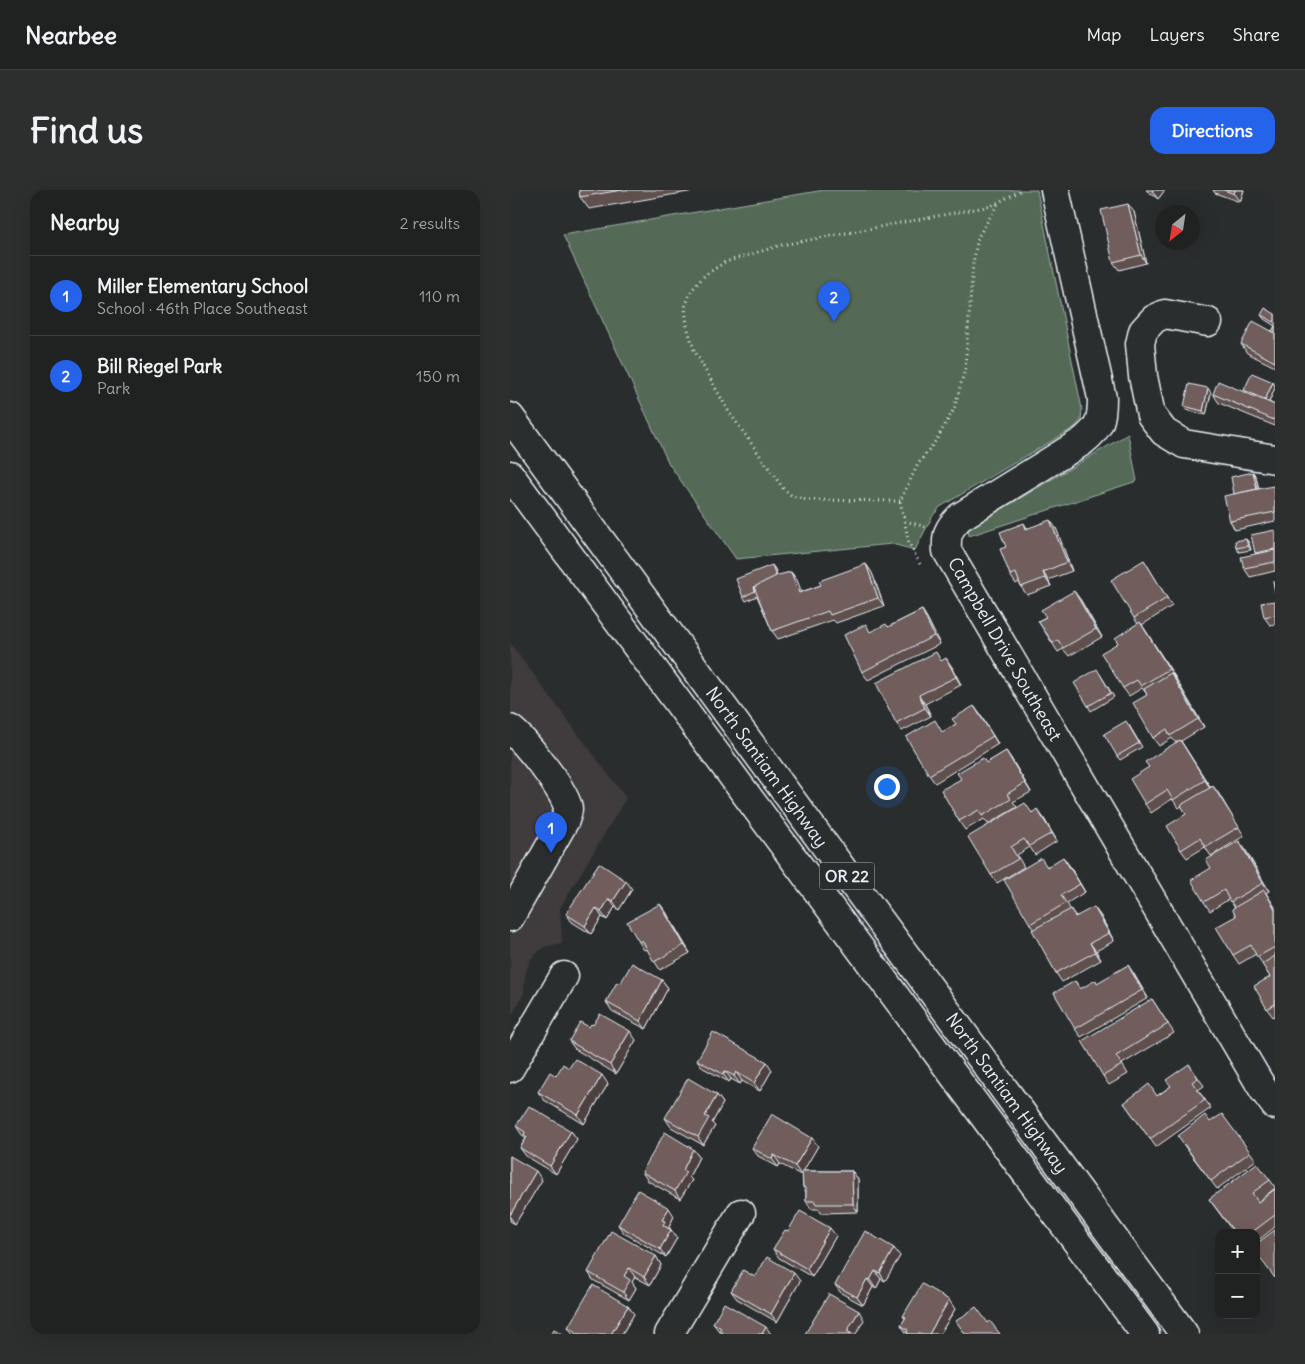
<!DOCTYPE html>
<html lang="en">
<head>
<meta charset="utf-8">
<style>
  :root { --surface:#202222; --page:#2d2f2f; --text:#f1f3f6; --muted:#a2a4a5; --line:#3d3f40; --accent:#2563eb }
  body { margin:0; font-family:Delius,sans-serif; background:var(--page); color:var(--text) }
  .controls { position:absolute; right:15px; bottom:15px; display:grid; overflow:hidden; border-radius:10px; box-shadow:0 5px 20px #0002 }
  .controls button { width:45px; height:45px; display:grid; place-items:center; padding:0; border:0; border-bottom:1px solid var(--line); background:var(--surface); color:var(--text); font:25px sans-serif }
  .compass { position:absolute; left:645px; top:15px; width:45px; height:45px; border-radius:50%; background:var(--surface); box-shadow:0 5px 20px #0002; rotate:210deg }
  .you { position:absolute; left:376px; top:596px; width:18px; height:18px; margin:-12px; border:4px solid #fff; border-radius:50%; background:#1a73e8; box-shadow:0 0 0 8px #1a73e833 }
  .badge { display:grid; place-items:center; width:32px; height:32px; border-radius:50%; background:var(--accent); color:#fff; font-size:16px; font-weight:700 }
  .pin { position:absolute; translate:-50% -41px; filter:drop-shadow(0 1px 2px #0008) }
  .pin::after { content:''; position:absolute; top:26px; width:18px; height:15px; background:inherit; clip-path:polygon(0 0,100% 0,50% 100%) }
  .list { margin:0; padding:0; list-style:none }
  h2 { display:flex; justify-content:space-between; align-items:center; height:65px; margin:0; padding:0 20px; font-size:21px }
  h2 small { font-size:16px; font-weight:400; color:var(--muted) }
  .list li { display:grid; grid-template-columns:32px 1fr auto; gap:15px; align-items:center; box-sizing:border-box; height:80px; padding:0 20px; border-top:1px solid var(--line) }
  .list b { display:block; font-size:19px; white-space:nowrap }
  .list p { margin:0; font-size:16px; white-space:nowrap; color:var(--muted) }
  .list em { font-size:16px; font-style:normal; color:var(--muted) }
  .map { position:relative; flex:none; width:765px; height:1144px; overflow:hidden; border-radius:15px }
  header { display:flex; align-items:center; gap:30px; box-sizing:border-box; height:70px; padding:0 25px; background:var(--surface); border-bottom:1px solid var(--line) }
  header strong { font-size:24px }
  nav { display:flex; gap:28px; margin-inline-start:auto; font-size:18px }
  .intro { display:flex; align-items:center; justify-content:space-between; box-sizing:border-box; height:120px; padding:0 30px }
  h1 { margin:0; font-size:35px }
  .button { padding:12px 22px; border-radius:15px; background:var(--accent); color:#fff; font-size:18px; font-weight:700 }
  main { display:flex; gap:30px; padding:0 30px }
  aside { flex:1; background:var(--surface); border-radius:15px; box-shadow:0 5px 20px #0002 }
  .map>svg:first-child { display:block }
  .built { fill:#3f3b3c }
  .green { fill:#546b57; stroke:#9eaea8 }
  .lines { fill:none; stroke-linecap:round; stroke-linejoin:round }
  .minor-casing { stroke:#e8f1f8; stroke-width:31 }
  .highway-casing { stroke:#e8f1f8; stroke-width:31 }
  .path { stroke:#e8f1f8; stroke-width:3; stroke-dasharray:1 4; stroke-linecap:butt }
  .minor { stroke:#2a2d2e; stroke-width:28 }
  .highway { stroke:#2a2d2e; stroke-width:28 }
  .wall { fill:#5f504e; stroke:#e8f1f8 }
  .shaded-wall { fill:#4e4140; stroke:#e8f1f8 }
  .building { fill:#6f5d5b; stroke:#e8f1f8 }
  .labels { text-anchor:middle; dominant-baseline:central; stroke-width:4; stroke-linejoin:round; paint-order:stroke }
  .shield { fill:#2a2d2e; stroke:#afb6bb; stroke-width:1 }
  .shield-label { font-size:16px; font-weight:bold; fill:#e8f1f8 }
  .street-label { font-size:18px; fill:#e8f1f8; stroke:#2a2d2e }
</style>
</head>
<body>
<header>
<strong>Nearbee</strong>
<nav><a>Map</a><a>Layers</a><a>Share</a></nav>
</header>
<div class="intro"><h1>Find us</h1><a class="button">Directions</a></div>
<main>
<aside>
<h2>Nearby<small>2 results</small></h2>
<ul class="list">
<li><span class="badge">1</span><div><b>Miller Elementary School</b><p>School · 46th Place Southeast</p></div><em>110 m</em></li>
<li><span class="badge">2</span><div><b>Bill Riegel Park</b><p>Park</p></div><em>150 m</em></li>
</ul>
</aside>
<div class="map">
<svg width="765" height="1144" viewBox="0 0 765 1144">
  <rect width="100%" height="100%" fill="#2a2d2e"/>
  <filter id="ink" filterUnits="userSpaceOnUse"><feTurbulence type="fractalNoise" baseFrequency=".02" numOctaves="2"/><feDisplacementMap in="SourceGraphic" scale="10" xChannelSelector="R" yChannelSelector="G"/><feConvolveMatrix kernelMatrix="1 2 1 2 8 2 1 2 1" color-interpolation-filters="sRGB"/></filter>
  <g filter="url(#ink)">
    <path class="built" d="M0 453 116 608 50 718 52 753 34 757 20 770 15 785 14 803 0 829Z"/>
    <g class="green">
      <path d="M314 0H527L572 219 571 230 565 237 430 317 422 327 405 360 382 354 226 369 159 274 53 45Z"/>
      <path d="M618 244 627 291 459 346 458 339Z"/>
    </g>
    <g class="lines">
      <defs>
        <g id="minor">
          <path d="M545 0 592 208C592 230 590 237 573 251L450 327C438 339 436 344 437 361L753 899 765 915"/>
          <path d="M698 132 655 124 644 129 633 141 630 154 633 186 641 225 654 242 674 254 765 269"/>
          <path d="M0 539C13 548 58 604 58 619 58 622 56 627 55 630L0 727"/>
          <path d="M0 878 54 786"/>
          <path d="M159 1144 231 1023"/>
        </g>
        <g id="highway">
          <path d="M0 227 674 1144"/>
          <path d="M0 285 635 1144"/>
        </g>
      </defs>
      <use href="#minor" class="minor-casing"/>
      <use href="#highway" class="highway-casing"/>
      <g class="path">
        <path d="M390 311 297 310 282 306 273 298 219 222 184 160 177 136 175 117 181 101 195 85 215 72 272 55 481 16 512 0"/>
        <path d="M395 331 416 337"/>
        <path d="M410 374 399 353 390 311 408 274 427 249 444 219 455 179 463 74 468 47 489 12"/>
      </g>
      <use href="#minor" class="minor"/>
      <use href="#highway" class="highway"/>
    </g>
    <g class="wall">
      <path d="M69 0H190L79 19 70 7Z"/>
      <path d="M636 0H655L648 9Z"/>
      <path d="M703 0H734L730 12 705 3Z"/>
      <path d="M624 22 636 73 609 80 603 72Z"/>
      <path d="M765 124V136L754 129 751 125Z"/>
      <path d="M765 136V177L737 163 731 154 762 141Z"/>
      <path d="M763 192 765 196V198L759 212 765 215V236L709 213 703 204 736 203 734 200Z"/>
      <path d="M701 203 696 225 676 220 674 216Z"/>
      <path d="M743 282 746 287 749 299H765V331L725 340 720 331 724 304Z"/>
      <path d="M514 333 517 338H546L562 381 538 390 541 396 517 405 511 397 509 392 506 394 500 385 496 357Z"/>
      <path d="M765 341V381L740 387 734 378 746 364 745 363Z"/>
      <path d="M736 349 739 353 741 360 729 362 726 358Z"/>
      <path d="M634 370 662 416 632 435 665 487 694 537 671 551 700 598 703 596 709 604 734 646 701 666 695 657 677 668 671 660 676 624 672 616 669 618 662 609 641 623 635 614 639 577 666 553 662 548 649 556 643 548 637 505 636 503 632 498 619 506 613 498 608 453 628 434 624 428Z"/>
      <path d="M356 374 362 383 374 416 326 433 323 430 268 449 262 441 247 406 236 411 233 407 265 379 267 386 281 382 287 390 291 402 311 395Z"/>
      <path d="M570 409 592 447 559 466 553 459 548 462 528 431Z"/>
      <path d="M765 411V434L760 435 754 427Z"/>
      <path d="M412 420 417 428 430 454 358 490 352 482 361 442 378 437Z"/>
      <path d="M432 471 442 477 451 495 415 514 421 526 392 541 386 533Z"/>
      <path d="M590 484 604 507 581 521 578 516Z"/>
      <path d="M464 516 488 554 425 593 419 585 433 542 446 534Z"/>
      <path d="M619 535 632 557 610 570 607 566Z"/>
      <path d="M496 561 502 570 521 602 503 612 507 617 478 634 474 629 455 640 449 631 451 589Z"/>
      <path d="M522 622 533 627 547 651 525 665 520 657 507 665 514 677 487 693 481 685Z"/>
      <path d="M735 659 759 701 756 703 765 717V826L763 827 757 819 760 787 753 775 746 764 729 774 723 765 726 726 725 718 719 709 700 721 694 712Z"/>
      <path d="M559 675 575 702 557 713 560 719 566 726 590 725 604 751 586 761 591 770 552 792 546 783 523 739 520 734 537 676Z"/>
      <path d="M122 699 109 720 105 717 97 730 92 727 81 744 62 732 56 724Z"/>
      <path d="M150 714 156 722 180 763 150 780 137 759 134 760 129 752Z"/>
      <path d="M618 775 638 808 571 847 565 839V791L571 799 588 793Z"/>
      <path d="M152 790 158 798 136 839 102 821 96 812 110 794Z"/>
      <path d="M642 809 664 843 612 874 618 884 599 895 593 886Z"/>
      <path d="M83 835 126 850 106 884 65 859 59 851 79 837Z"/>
      <path d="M187 870 262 880 250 901 232 891 230 894 221 889 219 892 193 878Z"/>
      <path d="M679 874 694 896 688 900 701 918 646 957 614 913 647 906 661 896Z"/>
      <path d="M59 878 98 894 74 934 34 910 28 902 46 886Z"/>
      <path d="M207 905 213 913 202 933 205 936 193 955 161 937 155 928Z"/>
      <path d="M700 932 740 962 746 970 707 999 673 954Z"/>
      <path d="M6 936 61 941 67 949 46 984 16 966 10 958 16 948 12 945Z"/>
      <path d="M308 956 293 981H342L348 989V1022L311 1023 309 1019H301L296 1011V1002L293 997 292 983 291 985 270 974 268 977 248 966 242 958Z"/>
      <path d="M183 959 189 967 179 987 182 990 170 1009 138 991 132 982Z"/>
      <path d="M0 966 32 990 5 1034 0 1031Z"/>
      <path d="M760 990 765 997V998L748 1012 765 999V1037L746 1052V1043H724L699 1009Z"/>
      <path d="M164 1026 159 1037 167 1048 156 1067 114 1043 108 1035Z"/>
      <path d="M278 1041 326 1046 302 1087 269 1068 263 1059Z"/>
      <path d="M146 1066 151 1075 140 1095 125 1087 122 1092 126 1098 119 1110 83 1090 78 1082Z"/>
      <path d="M390 1066 375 1091 371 1089 366 1099 363 1097 353 1115 331 1103 325 1095Z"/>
      <path d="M245 1087 290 1091 267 1132 227 1109 221 1101Z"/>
      <path d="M445 1119 430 1144H397L391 1135 395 1129 393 1126Z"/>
      <path d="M124 1124 112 1144H63L58 1137Z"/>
      <path d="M203 1133 261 1144H211Z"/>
    </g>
    <g class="shaded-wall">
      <path d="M643 0H655L648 9 642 1Z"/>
      <path d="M725 0H734L730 12 724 4Z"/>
      <path d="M618 14 624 22 636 73 631 65Z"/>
      <path d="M763 192 765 196V198L758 214 755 210Z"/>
      <path d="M698 198 701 203 696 225 693 221Z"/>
      <path d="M743 282 746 287 750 305 747 301Z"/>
      <path d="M540 330 546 338 562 381 557 372Z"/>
      <path d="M736 349 739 353 741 360 738 356Z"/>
      <path d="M356 374 362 383 374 416 368 408Z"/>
      <path d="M262 375 265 379 270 395 267 391Z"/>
      <path d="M281 382 287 390 295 411 289 403Z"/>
      <path d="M533 382 538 390 541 396 535 388Z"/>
      <path d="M564 401 570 409 592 447 586 439Z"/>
      <path d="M412 420 417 428 430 454 424 446Z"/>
      <path d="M630 432 636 441 665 487 659 479Z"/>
      <path d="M436 468 442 477 451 495 446 487Z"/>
      <path d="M661 483 667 491 694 537 688 529Z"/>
      <path d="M409 505 415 514 421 526 415 518Z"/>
      <path d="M464 516 470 524 488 554 483 546Z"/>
      <path d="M670 550 676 559 701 598 695 590Z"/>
      <path d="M496 561 502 570 521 602 515 593Z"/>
      <path d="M527 619 533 627 547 651Z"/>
      <path d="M729 651 735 659 759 701 753 693Z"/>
      <path d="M553 667 559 675 575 702 570 694Z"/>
      <path d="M116 691 122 699 109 720 103 711Z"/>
      <path d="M99 709 105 717 97 730 91 722Z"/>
      <path d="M150 714 156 722 180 763 174 755Z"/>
      <path d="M584 717 590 725 604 751 599 743Z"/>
      <path d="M86 718 92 727 81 744 75 736Z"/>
      <path d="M580 753 586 761 591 770 585 762Z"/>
      <path d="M618 775 624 784 638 808 632 800Z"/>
      <path d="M152 790 158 798 136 839 130 831Z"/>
      <path d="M120 841 126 850 106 884 100 875Z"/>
      <path d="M257 872 262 880 250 901 244 893Z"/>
      <path d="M215 881 221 889 219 892 213 884Z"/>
      <path d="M226 882 232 891 230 894 224 886Z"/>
      <path d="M92 885 98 894 74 934 68 925Z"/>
      <path d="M207 905 213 913 202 933 205 936 193 955 188 947 195 926Z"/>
      <path d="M61 941 67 949 46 984 40 976Z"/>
      <path d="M302 948 308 956 291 985 285 976Z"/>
      <path d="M183 959 189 967 179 987 182 990 170 1009 165 1001 173 980Z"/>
      <path d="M264 965 270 974 268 977 262 969Z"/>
      <path d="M26 981 32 990 5 1034 0 1027V1025Z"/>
      <path d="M342 981 348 989V1022L343 1014Z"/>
      <path d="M159 1018 164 1026 159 1037 161 1040 153 1035 152 1030Z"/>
      <path d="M320 1038 326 1046 302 1087 297 1079Z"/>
      <path d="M161 1040 167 1048 156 1067 150 1059Z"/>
      <path d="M384 1058 390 1066 375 1091 370 1083Z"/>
      <path d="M146 1066 151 1075 140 1095 134 1087Z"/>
      <path d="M119 1078 125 1087 122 1092 126 1098 119 1110 113 1102 114 1086Z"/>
      <path d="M365 1081 371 1089 366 1099 360 1090Z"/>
      <path d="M284 1083 290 1091 267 1132 261 1124Z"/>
      <path d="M357 1089 363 1097 353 1115 347 1107Z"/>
      <path d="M439 1110 445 1119 430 1144H419Z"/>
      <path d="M118 1116 124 1124 112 1144H101Z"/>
      <path d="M349 1121 354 1130 346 1144H339L337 1141Z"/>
      <path d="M256 1137 261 1144H252Z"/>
    </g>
    <g class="building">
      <path d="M69 0H112L70 7Z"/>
      <path d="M714 0H725L724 4Z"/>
      <path d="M618 14 631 65 603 72 591 20Z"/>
      <path d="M755 118 765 124V130L764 132 751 125Z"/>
      <path d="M743 131 765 143V172L731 154Z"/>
      <path d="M765 136V143L762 141Z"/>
      <path d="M742 183 763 192 755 210 734 200Z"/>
      <path d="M708 191 765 215V227L764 230 703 204Z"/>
      <path d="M679 194 698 198 693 221 674 216Z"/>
      <path d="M743 282 747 299 724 304 721 287Z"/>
      <path d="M763 296 765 305V322L720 331 714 306Z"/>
      <path d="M540 330 557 372 533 382 535 388 511 397 506 383 500 385 490 359 496 357 490 342 514 333 516 339Z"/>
      <path d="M765 340V359L745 363 741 345Z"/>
      <path d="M736 349 738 356 726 358 725 351Z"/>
      <path d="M765 360V372L734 378 731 367Z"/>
      <path d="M634 370 657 408 624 428 601 390Z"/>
      <path d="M356 374 368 408 320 425 318 421 262 441 244 397 264 386 281 382 289 403 311 395 309 391Z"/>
      <path d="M262 375 266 386 244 397 245 401 233 407 226 389Z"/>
      <path d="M763 392H765V402Z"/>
      <path d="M564 401 586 439 553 458 548 450 543 453 528 431 536 427 531 420Z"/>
      <path d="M765 411V425L754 427 751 413Z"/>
      <path d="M412 420 424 446 352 482 334 445 356 434 360 442 376 434 378 437Z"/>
      <path d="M630 432 659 479 631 496 627 490 613 498 591 463 608 453 605 448Z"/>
      <path d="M426 462 431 471 436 468 446 487 409 505 415 518 386 533 366 493Z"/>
      <path d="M587 479 601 503 578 516 564 493Z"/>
      <path d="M661 483 688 529 660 546 657 539 643 548 623 513 637 505 634 499Z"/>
      <path d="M464 516 483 546 419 585 396 547 425 530 432 542 446 534 442 529Z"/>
      <path d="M616 531 629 553 607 566 594 544Z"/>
      <path d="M670 550 695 590 663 610 657 600 635 614 620 589 639 577 635 572Z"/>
      <path d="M496 561 515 593 497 604 501 609 472 626 469 620 449 631 431 600 451 589 447 583 473 568 476 573Z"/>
      <path d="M703 596 729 637 695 657 690 648 671 660 657 636 676 624 671 615Z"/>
      <path d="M515 613 522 623 527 619 542 643 519 656 514 649 501 657 508 669 481 685 458 647Z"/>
      <path d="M729 651 753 693 720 712 714 700 694 712 681 690 701 678 696 670Z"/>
      <path d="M553 667 570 694 551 705 556 713 520 734 494 690 531 668 537 677Z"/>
      <path d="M89 673 116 691 103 711 99 709 91 722 86 718 75 736 56 724Z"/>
      <path d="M754 700 765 719V757L747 767 741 755 723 765 706 737 726 726 722 719Z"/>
      <path d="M150 714 174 755 144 772 132 750 129 752 117 732Z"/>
      <path d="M584 717 599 743 580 753 585 762 546 783 522 740 561 719 565 727Z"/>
      <path d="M765 766V814L757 819 744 796 760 787 752 774Z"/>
      <path d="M122 773 152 790 130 831 96 812 107 792 110 794Z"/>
      <path d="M618 775 632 800 565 839 544 803 565 791 570 799 586 790 587 793Z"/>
      <path d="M642 809 658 834 606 866 612 875 593 886 572 851Z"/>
      <path d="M90 824 120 841 100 875 59 851 70 832 79 837 81 834 83 835Z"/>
      <path d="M203 842 257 872 244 893 226 882 224 886 215 881 213 884 187 870Z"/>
      <path d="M65 869 92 885 68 925 28 902 40 882 46 886 53 874 59 878Z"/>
      <path d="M679 874 688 888 682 892 695 910 640 949 614 913 639 894 647 906 661 896 656 890Z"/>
      <path d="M178 888 207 905 195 926 199 928 188 947 155 928Z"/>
      <path d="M19 916 61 941 40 976 10 958 17 947 14 945 15 942 6 936Z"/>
      <path d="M262 924 302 948 285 976 264 965 262 969 242 958Z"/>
      <path d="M712 924 740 962 701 991 668 946 695 925 700 932Z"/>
      <path d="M155 942 183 959 173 980 176 982 165 1001 132 982Z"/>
      <path d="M0 966 26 981 0 1025Z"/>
      <path d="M747 973 760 990 742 1003 748 1012 765 999V1025L741 1043H725L699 1009Z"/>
      <path d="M292 981H342L343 1014H305V1011H296V998L293 997Z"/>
      <path d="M128 1000 159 1018 152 1030 155 1031 153 1035 161 1040 150 1059 108 1035Z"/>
      <path d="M290 1021 320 1038 297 1079 263 1059 275 1040 278 1041Z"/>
      <path d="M765 1040V1088L746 1063V1054Z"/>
      <path d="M101 1041 146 1066 134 1087 119 1078 114 1086 120 1090 113 1102 78 1082Z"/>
      <path d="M355 1041 384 1058 370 1083 365 1081 360 1090 357 1089 347 1107 325 1095Z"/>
      <path d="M257 1067 284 1083 261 1124 221 1101 233 1080 245 1087Z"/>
      <path d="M412 1094 439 1110 419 1144H399L397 1142 398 1140 391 1135 396 1127 393 1126Z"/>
      <path d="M83 1095 118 1116 101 1144H70L58 1137Z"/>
      <path d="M319 1104 349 1121 337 1141 341 1143 340 1144H295Z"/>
      <path d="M214 1113 256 1137 252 1144H211L212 1142 209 1141 211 1138 203 1133Z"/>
      <path d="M466 1117 478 1133 480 1131 490 1144H455L446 1131Z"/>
      <path d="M44 1139 53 1144H41Z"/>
    </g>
  </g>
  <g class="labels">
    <rect class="shield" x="309.5" y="672.5" width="55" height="27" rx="4"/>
    <g class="shield-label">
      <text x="337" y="686">OR 22</text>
    </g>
    <g class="street-label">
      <text transform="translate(495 459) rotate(60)">Campbell Drive Southeast</text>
      <text transform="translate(257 577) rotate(54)">North Santiam Highway</text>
      <text transform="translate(497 903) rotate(54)">North Santiam Highway</text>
    </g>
  </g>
</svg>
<div class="controls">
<button>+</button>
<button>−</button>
</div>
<svg class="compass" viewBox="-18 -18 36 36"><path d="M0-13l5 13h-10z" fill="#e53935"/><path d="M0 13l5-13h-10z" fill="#a2a4a5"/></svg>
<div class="you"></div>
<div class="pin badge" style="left:41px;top:663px">1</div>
<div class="pin badge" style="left:324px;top:132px">2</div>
</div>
</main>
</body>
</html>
